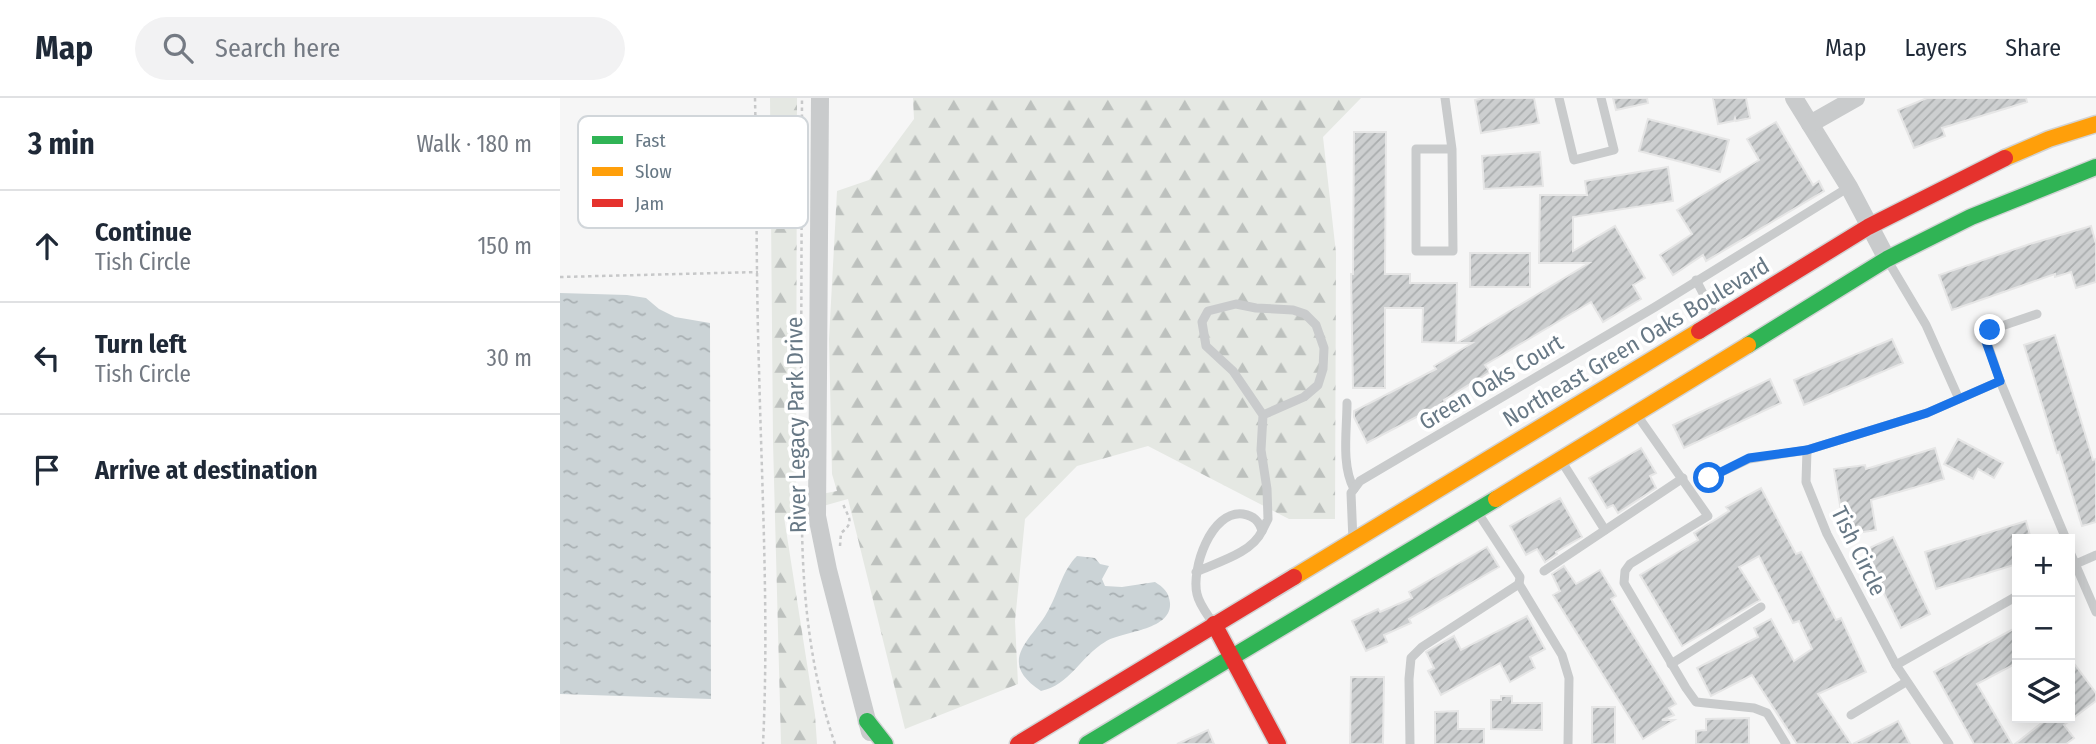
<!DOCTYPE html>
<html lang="en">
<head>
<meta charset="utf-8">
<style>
  :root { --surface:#fff; --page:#f2f2f3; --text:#1f2937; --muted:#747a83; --line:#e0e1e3 }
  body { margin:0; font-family:"Fira Sans Condensed",sans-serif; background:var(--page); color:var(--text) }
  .controls { position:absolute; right:21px; bottom:21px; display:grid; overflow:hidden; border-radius:0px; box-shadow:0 4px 18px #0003 }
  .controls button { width:63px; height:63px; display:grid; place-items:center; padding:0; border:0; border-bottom:2px solid var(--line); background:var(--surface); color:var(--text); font:35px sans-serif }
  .stop { position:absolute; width:21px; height:21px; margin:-16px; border:5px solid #1a73e8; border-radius:50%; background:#fff }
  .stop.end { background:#1a73e8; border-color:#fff; box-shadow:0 2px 7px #0008 }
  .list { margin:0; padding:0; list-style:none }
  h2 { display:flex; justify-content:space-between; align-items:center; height:91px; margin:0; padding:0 28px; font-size:30px }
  h2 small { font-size:23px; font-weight:400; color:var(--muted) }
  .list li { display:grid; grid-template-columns:46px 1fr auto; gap:21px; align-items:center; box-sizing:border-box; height:112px; padding:0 28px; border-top:2px solid var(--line) }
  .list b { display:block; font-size:26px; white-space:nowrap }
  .list p { margin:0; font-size:23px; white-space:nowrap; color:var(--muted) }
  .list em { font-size:23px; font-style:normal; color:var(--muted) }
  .icon { flex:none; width:38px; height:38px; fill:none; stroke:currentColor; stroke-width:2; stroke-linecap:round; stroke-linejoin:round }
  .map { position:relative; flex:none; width:1536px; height:646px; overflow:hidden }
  header { display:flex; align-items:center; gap:42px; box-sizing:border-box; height:98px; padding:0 35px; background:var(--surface); border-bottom:2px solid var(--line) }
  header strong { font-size:33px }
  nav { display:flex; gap:38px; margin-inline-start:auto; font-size:24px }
  .search { width:490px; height:63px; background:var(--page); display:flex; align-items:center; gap:18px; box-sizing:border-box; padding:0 24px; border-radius:38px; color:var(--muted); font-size:26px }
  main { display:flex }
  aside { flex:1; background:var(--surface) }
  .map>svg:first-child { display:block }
  .forest { fill:url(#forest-firs) }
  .water { fill:url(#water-ripples) }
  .building { fill:url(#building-hatch); stroke:#e6e6e6; stroke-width:2 }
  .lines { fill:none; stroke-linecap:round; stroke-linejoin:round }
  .fast-casing { stroke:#d2d3d4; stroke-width:19 }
  .slow-casing { stroke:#d2d3d4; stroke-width:19 }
  .jam-casing { stroke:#d2d3d4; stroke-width:19 }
  .path { stroke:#c7c8c9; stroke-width:2.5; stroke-dasharray:3.5 3.5; stroke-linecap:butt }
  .lane { stroke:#c9cbcc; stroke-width:9 }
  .street { stroke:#c9cbcc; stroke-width:18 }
  .fast { stroke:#30b455; stroke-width:16 }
  .slow { stroke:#ff9f0a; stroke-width:16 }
  .jam { stroke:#e5322d; stroke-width:16 }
  .route { stroke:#1a73e8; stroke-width:9 }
  .labels { text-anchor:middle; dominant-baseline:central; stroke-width:7; stroke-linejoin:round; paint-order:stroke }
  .street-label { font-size:23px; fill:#677885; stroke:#fff }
  .key { fill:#fff; stroke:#d1d6da; stroke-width:2 }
  .key-label { font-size:19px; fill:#677885 }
</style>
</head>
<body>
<header>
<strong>Map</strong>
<div class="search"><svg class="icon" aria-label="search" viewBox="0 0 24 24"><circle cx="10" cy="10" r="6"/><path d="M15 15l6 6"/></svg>Search here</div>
<nav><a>Map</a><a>Layers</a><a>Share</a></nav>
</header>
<main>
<aside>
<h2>3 min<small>Walk · 180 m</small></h2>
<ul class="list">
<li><svg class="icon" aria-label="ahead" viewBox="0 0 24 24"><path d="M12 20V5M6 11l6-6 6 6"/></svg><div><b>Continue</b><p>Tish Circle</p></div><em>150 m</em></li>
<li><svg class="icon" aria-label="left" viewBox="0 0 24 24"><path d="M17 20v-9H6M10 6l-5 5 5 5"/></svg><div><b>Turn left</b><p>Tish Circle</p></div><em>30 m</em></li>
<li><svg class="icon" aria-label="arrive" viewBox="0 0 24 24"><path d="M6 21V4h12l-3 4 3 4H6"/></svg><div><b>Arrive at destination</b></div></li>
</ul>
</aside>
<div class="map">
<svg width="1536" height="646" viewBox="0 0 1536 646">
  <defs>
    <pattern id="forest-firs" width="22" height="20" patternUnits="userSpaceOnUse" patternTransform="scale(1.75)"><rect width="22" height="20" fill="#e5e8e3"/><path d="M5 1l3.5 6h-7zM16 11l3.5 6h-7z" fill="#bdc1be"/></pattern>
    <pattern id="water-ripples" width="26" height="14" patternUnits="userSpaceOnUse" patternTransform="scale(1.75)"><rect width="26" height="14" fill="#cbd3d6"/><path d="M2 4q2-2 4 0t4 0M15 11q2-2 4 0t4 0" fill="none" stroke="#a9b0b3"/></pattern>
    <pattern id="building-hatch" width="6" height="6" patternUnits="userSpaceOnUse" patternTransform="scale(1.75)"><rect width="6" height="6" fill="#cdcfd0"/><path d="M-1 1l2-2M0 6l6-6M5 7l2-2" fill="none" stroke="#aaadae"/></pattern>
  </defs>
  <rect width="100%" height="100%" fill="#f6f6f6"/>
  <path class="forest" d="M210 0H237L236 401 277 393 272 376 269 241 277 93 309 82 354 21 353 0H801L763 39 776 155 775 421H729L588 348 517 368 465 421 455 523 458 586 345 631 288 401 224 419 255 617 257 646H221L213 344Z"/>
  <g class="water">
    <path d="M0 195 67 197 86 200 99 211 115 219 150 225 151 601 0 596Z"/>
    <path d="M517 458 535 460 540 466 549 468 542 481 545 488 562 489 595 484C603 489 609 494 610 505 612 533 562 533 545 544 521 558 510 587 481 593 434 562 474 541 489 511 499 493 502 473 517 458Z"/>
  </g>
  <g class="building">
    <path d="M924 0H974L979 25 921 35 915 2Z"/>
    <path d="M1053 0H1087L1088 5 1056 12Z"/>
    <path d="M1153 0H1186L1190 20 1176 23 1175 20 1174 23 1158 26Z"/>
    <path d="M1367 0H1466L1467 4 1382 30 1385 38 1354 50 1338 12Z"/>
    <path d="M1088 21 1169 42 1160 74 1079 53Z"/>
    <path d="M1216 24 1253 87 1259 83 1264 93 1146 163 1143 157 1113 177 1100 157 1132 136 1117 112 1199 62 1187 41Z"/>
    <path d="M794 34H826L825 176H850V185H897L896 245 862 244 863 210H825V290H793L791 176H793Z"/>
    <path d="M980 54 983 88 924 91 922 58Z"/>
    <path d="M1108 69 1113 103 1013 119V153L1055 128 1085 180 1073 187 1081 201 1043 224 1031 204 925 267 930 274 884 302 885 304 807 345 794 319V313L876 271 874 268 912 245H897L1029 165H979L980 97H1027L1025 83Z"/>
    <path d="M1531 128 1536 146V184L1516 190 1511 174 1495 179V176L1392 212 1379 177 1470 146Z"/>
    <rect x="910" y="155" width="60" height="34"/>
    <path d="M1495 237 1533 362 1536 361V424L1522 428 1499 354 1497 355 1464 247Z"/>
    <path d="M1332 241 1343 265 1244 307 1234 282Z"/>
    <path d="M1210 281 1221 305 1124 350 1113 327Z"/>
    <path d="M1398 341 1443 365 1434 380 1418 371 1413 381 1384 366Z"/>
    <path d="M1081 350 1096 375 1090 378 1096 390 1058 415 1053 407 1047 410 1029 380Z"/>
    <path d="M1375 350 1384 381 1311 402 1316 432 1285 437 1274 371 1305 367 1306 371Z"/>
    <path d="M1201 390 1236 456 1241 454 1276 522 1281 520 1306 574 1258 596 1291 646H1237L1192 577 1151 598 1137 570 1198 539 1194 530 1211 521 1234 563 1252 551 1239 523 1233 525 1199 458 1179 469 1200 502 1122 548 1080 477 1138 442 1134 435 1169 413 1166 409Z"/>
    <path d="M1000 400 1022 439 996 454 997 456 985 464 977 451 966 457 950 428Z"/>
    <path d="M1466 423 1471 441H1457V466L1376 491 1365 454Z"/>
    <path d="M1333 439 1370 516 1341 530 1303 453Z"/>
    <path d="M927 449 939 469 849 521 851 525 824 537 827 544 806 553 792 523 818 511 820 514 852 500 849 494Z"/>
    <path d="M1004 468 1016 486 1040 472 1056 498 1051 501 1116 606 1109 610 1114 617 1102 622H1114L1083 641 993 497 1000 493 992 476Z"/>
    <path d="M967 518 985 551 970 559 975 570 950 584 940 565 881 597 868 573 874 570 866 554 894 538 901 552Z"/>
    <path d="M1457 529V565L1417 586 1452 646H1414L1374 574Z"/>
    <path d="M1510 560 1536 595V603L1504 627 1514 640 1506 646H1455L1488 620H1510Z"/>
    <path d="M791 579H824L823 646H790Z"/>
    <path d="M941 598H952V605H982V632L931 631V602H941Z"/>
    <rect x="1032" y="609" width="23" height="37"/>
    <path d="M898 613V631H924V646H875V614Z"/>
    <path d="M1189 620V646H1136V633L1146 632V621Z"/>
    <path d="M1338 623 1350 646H1293Z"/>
    <path d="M648 632 654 646H617Z"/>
  </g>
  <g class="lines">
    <defs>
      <g id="fast">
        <path d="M1188 247 1327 161 1411 119 1536 69"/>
        <path d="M307 623 325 646"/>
        <path d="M527 646 936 401"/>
      </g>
      <g id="slow">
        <path d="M1445 60 1489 41 1536 26"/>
        <path d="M936 401 1188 247"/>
        <path d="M734 479 1139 233"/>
      </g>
      <g id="jam">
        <path d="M1139 233 1308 129 1445 60"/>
        <path d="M654 526 718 646"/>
        <path d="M458 646 734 479"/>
      </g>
    </defs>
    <use href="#fast" class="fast-casing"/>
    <use href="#slow" class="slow-casing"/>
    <use href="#jam" class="jam-casing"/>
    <g class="path">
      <path d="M195 0C197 90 196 180 199 270 202 395 209 521 203 646"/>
      <path d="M0 179 198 174"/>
      <path d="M241 307 242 0"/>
      <path d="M242 429C243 502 251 576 275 646"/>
      <path d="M280 448 281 435C295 424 289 421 283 406"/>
    </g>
    <g class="lane">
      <path d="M885 0 892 51 893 153H856V51H892"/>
      <path d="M999 0 1014 62 1054 52 1041 0"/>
      <path d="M1328 163 1366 227 1399 301"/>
      <path d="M1136 182 1156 220"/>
      <path d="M1477 216 1430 232 1425 238 1440 283 1506 441"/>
      <path d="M787 305C787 332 781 367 794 391"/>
      <path d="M1077 317 1148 418 1070 466 1065 473 1064 485 1126 590 1136 604 1194 610 1207 615 1226 646"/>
      <path d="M1247 352 1246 384 1267 436 1336 567 1389 646"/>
      <path d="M1002 364 1045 432"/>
      <path d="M1149 380 1189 361 1247 352 1367 315 1440 283"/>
      <path d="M918 415 960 479 959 486 1002 557 1009 580 1008 646"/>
      <path d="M702 433 708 421 707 391 701 352 703 317 673 273 646 248 642 224 648 213 676 206 696 210 733 212 745 216 756 227 764 250 763 271 758 287 744 299 703 317"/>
      <path d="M793 443 791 395 800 383 1095 209 1289 89"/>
      <path d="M1510 454 1536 514"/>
      <path d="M1511 468 1536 457"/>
      <path d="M984 473 1123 380"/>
      <path d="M636 474C658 464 692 455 702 433 699 423 694 418 683 416 651 412 631 471 637 496 639 506 647 516 653 525"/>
      <path d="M1111 566 1201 509"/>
      <path d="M1336 567 1457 498"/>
      <path d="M1291 617 1346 584"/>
      <path d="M850 646 849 581 851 560 862 549 959 486"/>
    </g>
    <g class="street">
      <path d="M260 0 257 418 268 472 310 634"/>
      <path d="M1234 0 1289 89 1327 161"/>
      <path d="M1250 26 1296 0"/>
    </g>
    <use href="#fast" class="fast"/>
    <use href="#slow" class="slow"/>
    <use href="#jam" class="jam"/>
  </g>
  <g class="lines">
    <path class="route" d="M1149 380 1189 360 1247 352 1367 315 1440 283 1424 238 1430 232"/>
  </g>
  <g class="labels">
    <g class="street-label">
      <text transform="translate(1076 244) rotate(-31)">Northeast Green Oaks Boulevard</text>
      <text transform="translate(931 284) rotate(-31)">Green Oaks Court</text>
      <text transform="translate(236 327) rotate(-91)">River Legacy Park Drive</text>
      <text transform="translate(1299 453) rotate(64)">Tish Circle</text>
    </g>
  </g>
  <rect x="18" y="18" width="230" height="112" rx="10" class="key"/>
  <rect x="32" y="38" width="31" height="8" fill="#30b455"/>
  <rect x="32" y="69" width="31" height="9" fill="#ff9f0a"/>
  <rect x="32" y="101" width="31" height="8" fill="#e5322d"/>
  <g class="key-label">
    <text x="75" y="49">Fast</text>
    <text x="75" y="80">Slow</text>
    <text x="75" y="112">Jam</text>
  </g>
</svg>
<div class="controls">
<button>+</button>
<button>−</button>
<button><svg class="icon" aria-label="layers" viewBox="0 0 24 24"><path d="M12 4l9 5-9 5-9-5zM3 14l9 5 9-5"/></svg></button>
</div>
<div class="stop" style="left:1149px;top:380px"></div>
<div class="stop end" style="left:1430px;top:232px"></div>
</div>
</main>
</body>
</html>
